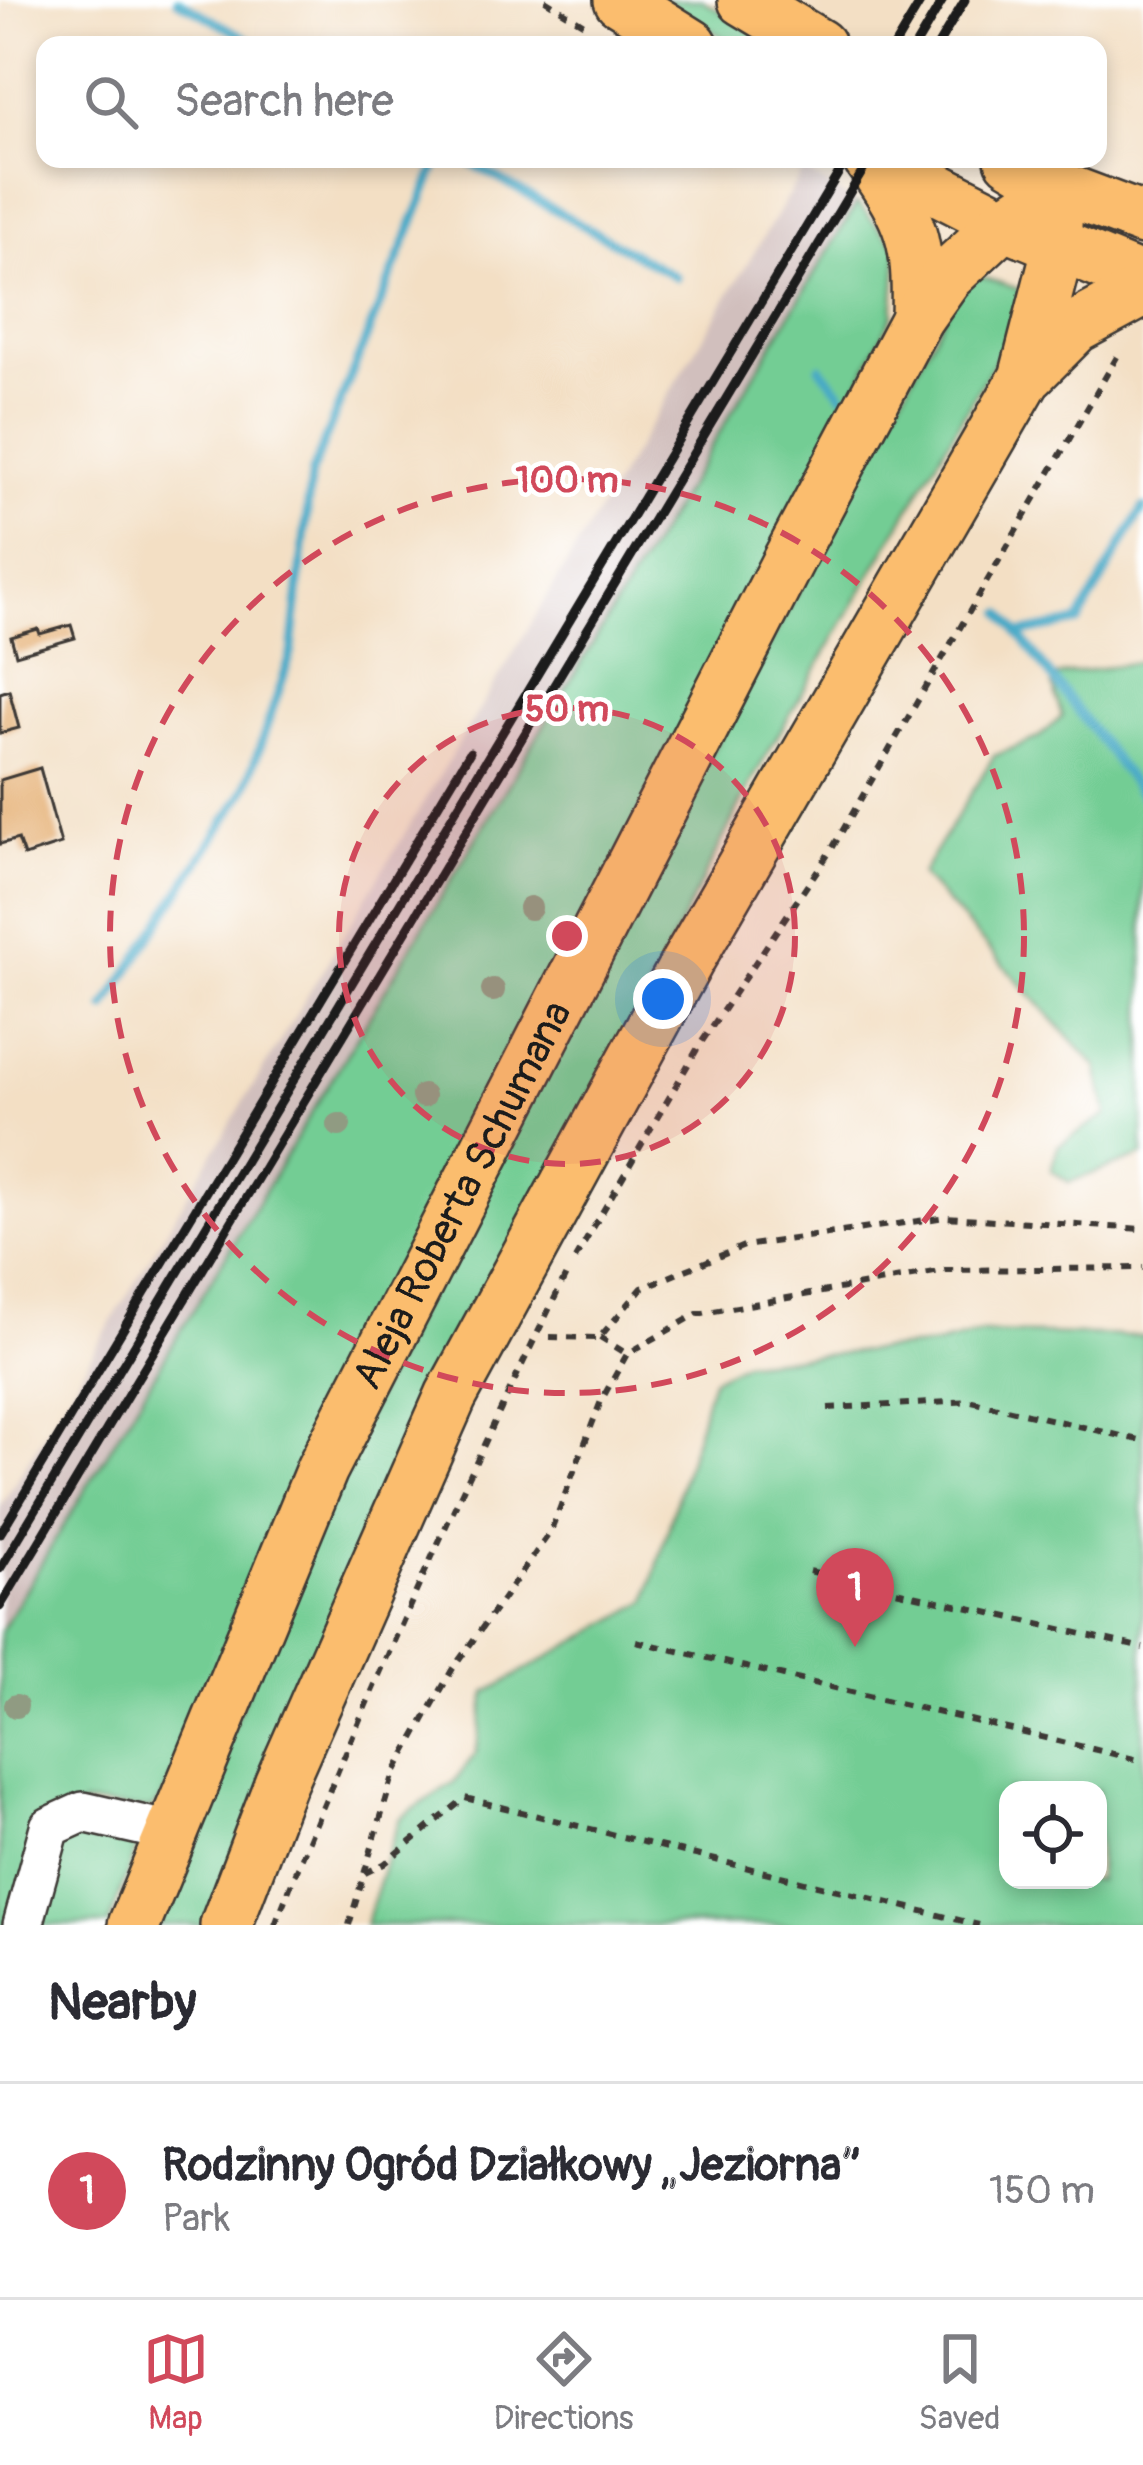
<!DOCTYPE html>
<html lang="en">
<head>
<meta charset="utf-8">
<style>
  :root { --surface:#fff; --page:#f7f7f7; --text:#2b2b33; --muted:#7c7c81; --line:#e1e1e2; --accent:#d1495b }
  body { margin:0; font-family:Pangolin,sans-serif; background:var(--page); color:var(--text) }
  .controls { position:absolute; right:36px; bottom:36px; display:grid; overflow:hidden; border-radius:24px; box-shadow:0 6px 18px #0003 }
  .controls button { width:108px; height:108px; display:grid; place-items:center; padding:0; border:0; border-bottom:3px solid var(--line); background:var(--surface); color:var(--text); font:60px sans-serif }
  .you { position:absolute; left:663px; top:999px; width:42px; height:42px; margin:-30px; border:9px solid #fff; border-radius:50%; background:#1a73e8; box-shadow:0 0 0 18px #1a73e833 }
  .badge { display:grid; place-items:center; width:78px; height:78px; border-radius:50%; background:var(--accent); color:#fff; font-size:39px; font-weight:700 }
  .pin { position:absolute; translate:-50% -99px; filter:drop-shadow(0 3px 6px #0008) }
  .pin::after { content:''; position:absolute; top:63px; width:42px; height:36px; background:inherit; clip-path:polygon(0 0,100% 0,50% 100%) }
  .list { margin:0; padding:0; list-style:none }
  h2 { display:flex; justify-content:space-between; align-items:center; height:156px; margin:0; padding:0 48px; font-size:51px }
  h2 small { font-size:39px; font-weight:400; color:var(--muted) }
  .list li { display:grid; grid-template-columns:78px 1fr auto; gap:36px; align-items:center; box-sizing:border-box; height:216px; padding:0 48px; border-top:3px solid var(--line) }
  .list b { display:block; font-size:45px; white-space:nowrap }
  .list p { margin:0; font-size:39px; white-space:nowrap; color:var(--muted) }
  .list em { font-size:39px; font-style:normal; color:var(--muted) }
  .icon { flex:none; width:66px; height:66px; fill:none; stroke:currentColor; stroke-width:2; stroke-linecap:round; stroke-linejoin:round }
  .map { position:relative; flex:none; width:1143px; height:1925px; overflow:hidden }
  .search { position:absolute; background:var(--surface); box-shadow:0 6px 18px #0003; left:36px; right:36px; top:36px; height:132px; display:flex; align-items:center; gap:30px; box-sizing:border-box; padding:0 42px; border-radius:24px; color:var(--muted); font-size:45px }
  .sheet { height:372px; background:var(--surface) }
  nav { display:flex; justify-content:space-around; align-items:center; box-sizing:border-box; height:168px; border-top:3px solid var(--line); background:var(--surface); font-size:33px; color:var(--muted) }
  nav a { display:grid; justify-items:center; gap:6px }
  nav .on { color:var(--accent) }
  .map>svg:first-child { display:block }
  .industrial { fill:#d1bfbd }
  .green { fill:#73cd94; stroke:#487458; stroke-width:3; fill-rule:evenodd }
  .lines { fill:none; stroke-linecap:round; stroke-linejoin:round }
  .stream { stroke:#47a9c6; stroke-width:9 }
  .building { fill:#e4ad6f }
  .minor-casing { stroke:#3c3935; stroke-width:44 }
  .major-casing { stroke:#3c3935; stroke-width:56 }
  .path { stroke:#3c3935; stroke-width:6; stroke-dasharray:9 9; stroke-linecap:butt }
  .minor { stroke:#fff; stroke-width:39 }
  .major { stroke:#fbbd6e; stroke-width:51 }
  .rail { stroke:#1c1c1c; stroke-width:9 }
  .tree { fill:#909b82 }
  .ring { fill:none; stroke:#d1495b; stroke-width:6; stroke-dasharray:21 15 }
  .labels { text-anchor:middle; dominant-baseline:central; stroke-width:9; stroke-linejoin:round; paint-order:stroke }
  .street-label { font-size:42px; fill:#1c1c1c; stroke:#fff }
  .centre { fill:#d1495b; stroke:#fff; stroke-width:6 }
  .ring-label { font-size:36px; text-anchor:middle; font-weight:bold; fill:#d1495b; stroke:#fff; stroke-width:9; stroke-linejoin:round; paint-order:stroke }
</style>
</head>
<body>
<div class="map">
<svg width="1143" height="1925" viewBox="0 0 1143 1925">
  <rect width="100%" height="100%" fill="#fff"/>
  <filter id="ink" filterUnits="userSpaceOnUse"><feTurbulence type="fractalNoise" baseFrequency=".00833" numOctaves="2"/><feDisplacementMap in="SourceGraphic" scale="24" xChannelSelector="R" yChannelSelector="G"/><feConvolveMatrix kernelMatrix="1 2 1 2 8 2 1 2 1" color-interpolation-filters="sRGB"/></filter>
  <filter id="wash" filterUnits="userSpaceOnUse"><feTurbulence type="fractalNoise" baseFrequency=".004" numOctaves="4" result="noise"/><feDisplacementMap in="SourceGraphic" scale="48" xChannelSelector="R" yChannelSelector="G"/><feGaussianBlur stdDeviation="2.7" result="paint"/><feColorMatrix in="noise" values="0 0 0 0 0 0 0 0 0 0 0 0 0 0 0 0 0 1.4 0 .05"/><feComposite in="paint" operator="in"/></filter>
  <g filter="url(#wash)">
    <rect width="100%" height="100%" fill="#f3dfc4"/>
    <path class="industrial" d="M803 171 857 203 0 1632V1507Z"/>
    <g class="green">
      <path d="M662 0H702L776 45H735Z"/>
      <path d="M857 203 898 248 893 314 161 1800 150 1809 82 1804 16 1925H0V1632Z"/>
      <path d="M968 272 1030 293 1023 312 754 777 649 987 208 1925H153L320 1510 474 1198Z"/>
      <path d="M1143 661V1156L1069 1182 1051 1170 1058 1146 1107 1115 1097 1067 921 875 994 756 1038 738 1062 717 1050 677Z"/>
      <path d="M982 1333 1143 1336V1925H365L399 1819 454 1782 476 1753 486 1693 647 1601 712 1379 744 1362 936 1345ZM1008 1790H1098V1880H1008Z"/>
      <path d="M86 1827 132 1842 136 1849 109 1925H32L56 1848Z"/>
    </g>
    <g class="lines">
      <g class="stream">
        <path d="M177 0 258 45"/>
        <path d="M463 159 676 277"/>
        <path d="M820 367 842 394"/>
        <path d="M1003 613 1143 797"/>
        <path d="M1018 634 1078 622 1143 508"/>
        <path d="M105 1008 245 790 292 652 311 474 439 159"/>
      </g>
    </g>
    <g id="blocks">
      <g class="building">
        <path d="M71 625 75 638 16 655 11 637 38 629 40 634Z"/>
        <path d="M9 690 19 728 0 733V693Z"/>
        <path d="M40 768 61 844 24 856 18 839 0 844V780Z"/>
      </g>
    </g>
  </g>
  <g filter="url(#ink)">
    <use href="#blocks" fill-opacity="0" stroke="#3c3935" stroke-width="3"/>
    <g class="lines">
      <defs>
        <path id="minor" d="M23 1925 50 1827 83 1812 171 1832"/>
        <g id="major">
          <path d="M620 0 692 45"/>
          <path d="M744 0 819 45"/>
          <path d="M869 159C913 222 919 241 917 318"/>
          <path d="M879 159 1004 223 1143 280"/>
          <path d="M1011 159 1058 187 1143 219"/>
          <path d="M1030 373 1076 327 1143 291"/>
          <path id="s1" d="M134 1925 322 1469 789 559 917 318 946 277 1004 223 1058 187"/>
          <path d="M226 1925 280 1784 451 1396 687 962 1025 378 1054 265 1058 187"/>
        </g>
      </defs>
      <use href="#minor" class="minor-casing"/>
      <use href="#major" class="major-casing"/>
      <g class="path">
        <path d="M545 0 589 27"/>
        <path d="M812 159 829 169"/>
        <path d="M575 1259 699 1046 833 847 1121 350"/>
        <path d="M550 1337 599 1338 642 1288 744 1246 946 1217 1143 1229"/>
        <path d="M600 1337 627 1354"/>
        <path d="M828 1408 972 1401 1143 1441"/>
        <path d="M809 1571 1143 1648"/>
        <path d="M636 1641 1143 1761"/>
        <path d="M365 1873 384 1864 465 1798 979 1925"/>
        <path d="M275 1925C362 1704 461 1488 566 1275"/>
        <path d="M349 1925 393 1776 452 1670 551 1531 601 1401 627 1354 697 1314 946 1270 1143 1268"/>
      </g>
      <use href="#minor" class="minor"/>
      <use href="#major" class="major"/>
      <g class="rail">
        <path d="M895 45 922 0"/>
        <path d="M916 45 943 0"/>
        <path d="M938 45 965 0"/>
        <path d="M0 1534 470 752"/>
        <path d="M0 1569 847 159"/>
        <path d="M0 1607 870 159"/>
      </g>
    </g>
    <g class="tree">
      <circle cx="530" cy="908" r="12"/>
      <circle cx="493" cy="990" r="12"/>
      <circle cx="423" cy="1096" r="12"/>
      <circle cx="339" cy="1125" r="12"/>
      <circle cx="16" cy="1706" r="12"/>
    </g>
  </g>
  <circle cx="567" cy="936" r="228" fill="#d1495b" fill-opacity=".12"/>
  <g class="ring">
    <circle cx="567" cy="936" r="228"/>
    <circle cx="567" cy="936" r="457"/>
  </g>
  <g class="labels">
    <g class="street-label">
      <text stroke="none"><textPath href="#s1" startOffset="801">Aleja Roberta Schumana</textPath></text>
    </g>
  </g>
  <circle cx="567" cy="936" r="18" class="centre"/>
  <g class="ring-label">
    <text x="567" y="492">100 m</text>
    <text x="567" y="721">50 m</text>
  </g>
</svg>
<div class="controls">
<button><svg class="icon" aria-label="locate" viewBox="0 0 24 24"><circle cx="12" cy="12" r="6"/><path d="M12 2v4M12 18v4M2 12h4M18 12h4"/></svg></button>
</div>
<div class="you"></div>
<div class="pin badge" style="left:855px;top:1647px">1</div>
<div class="search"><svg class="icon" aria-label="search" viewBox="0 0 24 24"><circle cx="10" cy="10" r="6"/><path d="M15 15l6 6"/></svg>Search here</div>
</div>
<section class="sheet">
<h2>Nearby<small></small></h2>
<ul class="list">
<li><span class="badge">1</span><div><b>Rodzinny Ogród Działkowy „Jeziorna”</b><p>Park</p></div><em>150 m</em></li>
</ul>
</section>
<nav>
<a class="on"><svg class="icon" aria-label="map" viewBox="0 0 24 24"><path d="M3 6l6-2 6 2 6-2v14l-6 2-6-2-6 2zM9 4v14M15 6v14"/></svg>Map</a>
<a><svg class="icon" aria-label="directions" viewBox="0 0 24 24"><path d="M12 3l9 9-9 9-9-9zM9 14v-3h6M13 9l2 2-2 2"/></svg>Directions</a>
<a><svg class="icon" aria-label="saved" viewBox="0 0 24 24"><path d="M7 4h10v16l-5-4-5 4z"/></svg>Saved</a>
</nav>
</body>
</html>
